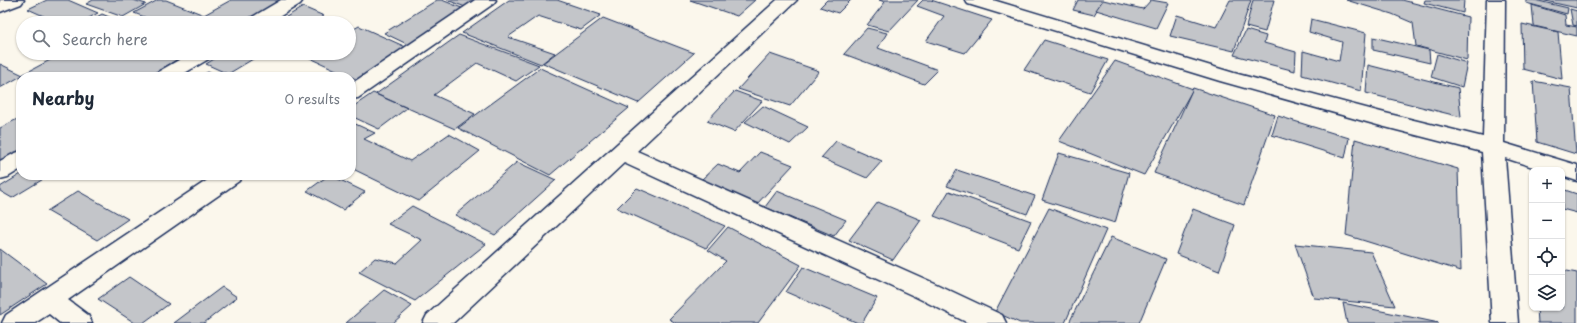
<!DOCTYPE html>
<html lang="en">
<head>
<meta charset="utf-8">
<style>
  :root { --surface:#fff; --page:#f2f2f3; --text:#1f2937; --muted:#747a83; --line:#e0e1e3 }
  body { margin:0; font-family:"Playpen Sans",sans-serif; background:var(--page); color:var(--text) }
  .controls { position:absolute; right:12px; bottom:12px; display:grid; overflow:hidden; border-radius:8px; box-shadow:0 1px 3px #0004 }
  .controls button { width:36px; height:36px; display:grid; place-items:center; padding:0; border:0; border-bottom:1px solid var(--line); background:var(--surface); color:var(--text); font:20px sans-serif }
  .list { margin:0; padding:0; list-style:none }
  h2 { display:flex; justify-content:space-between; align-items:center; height:52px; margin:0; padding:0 16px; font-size:17px }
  h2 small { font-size:13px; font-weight:400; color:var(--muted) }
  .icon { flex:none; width:22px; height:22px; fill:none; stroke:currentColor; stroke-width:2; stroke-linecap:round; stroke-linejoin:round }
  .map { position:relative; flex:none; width:1577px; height:323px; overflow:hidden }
  .search { position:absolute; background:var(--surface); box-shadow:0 1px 3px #0004; left:16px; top:16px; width:340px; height:44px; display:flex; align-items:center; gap:10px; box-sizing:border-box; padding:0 14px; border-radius:22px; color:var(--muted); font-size:15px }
  .panel { position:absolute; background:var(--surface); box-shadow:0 1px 3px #0004; left:16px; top:72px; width:340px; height:108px; border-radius:16px }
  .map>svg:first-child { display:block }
  .building { fill:#c3c5c9; stroke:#1b2f5e }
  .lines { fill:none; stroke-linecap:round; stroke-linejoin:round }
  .minor-casing { stroke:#1b2f5e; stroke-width:3 }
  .minor { fill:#fbf7ec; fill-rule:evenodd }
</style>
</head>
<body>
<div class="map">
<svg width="1577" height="323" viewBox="0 0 1577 323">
  <rect width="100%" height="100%" fill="#fbf7ec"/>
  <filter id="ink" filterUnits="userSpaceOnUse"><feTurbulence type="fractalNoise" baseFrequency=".025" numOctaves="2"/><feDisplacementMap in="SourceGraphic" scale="8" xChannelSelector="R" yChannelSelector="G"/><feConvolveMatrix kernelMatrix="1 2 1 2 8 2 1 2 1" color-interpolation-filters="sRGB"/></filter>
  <g filter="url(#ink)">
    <g class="building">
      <path d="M47 0H68L98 13 80 23H59L28 9Z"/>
      <path d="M93 0H133L146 4 123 17 86 4Z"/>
      <path d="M158 0H166L204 15 231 0H280L243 23H160L134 13Z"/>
      <path d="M437 0H442L464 9 409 45 384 33Z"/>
      <path d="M447 0H480L468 8Z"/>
      <path d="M509 0H557L601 15 581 30 538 16 508 37 555 53 541 64 462 33Z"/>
      <path d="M690 0H755L737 16Z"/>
      <path d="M827 0H851L838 13 820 7Z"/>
      <path d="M879 0H918L889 31 867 25 885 2Z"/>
      <path d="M923 0H931L992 20 965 53 926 41 944 16 917 6Z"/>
      <path d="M1078 0H1103L1094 15 1073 10Z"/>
      <path d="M1103 0 1143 9 1151 0 1168 3 1156 28 1096 10Z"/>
      <path d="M1230 0H1251L1234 51 1170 36 1177 15 1216 27Z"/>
      <path d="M1253 0H1274L1265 32 1246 27Z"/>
      <path d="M1346 0H1402L1468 17 1467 60 1416 46 1413 23 1392 14Z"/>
      <path d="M1425 0H1464L1463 13 1424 3Z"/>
      <path d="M1526 0H1534L1568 8 1567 14 1526 3Z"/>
      <path d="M1541 0H1577V8Z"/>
      <path d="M1532 5 1565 15 1566 25 1577 27V36L1534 26Z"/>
      <path d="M303 7 324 16 313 23H276Z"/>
      <path d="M1570 9 1577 11V26L1573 25Z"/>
      <path d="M102 14 119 21 116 23H86Z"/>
      <path d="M603 18 694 53 638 103 543 63Z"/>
      <path d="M1311 19 1366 33 1361 91 1302 75 1303 51 1339 61 1342 42 1309 32Z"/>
      <path d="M1522 24 1558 32 1562 79 1523 69Z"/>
      <path d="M359 26 408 48 358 80 308 57 314 53H349V32Z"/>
      <path d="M867 28 887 33 878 48 938 70 924 84 844 54Z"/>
      <path d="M1246 30 1266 36 1264 43 1296 52 1295 71 1234 55Z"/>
      <path d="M459 35 539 65 516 81 477 63 434 95 475 114 455 129 376 94Z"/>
      <path d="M1373 37 1429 50 1430 63 1373 50Z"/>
      <path d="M1044 40 1108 60 1090 92 1024 70Z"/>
      <path d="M63 53H188L148 77H25L22 75Z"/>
      <path d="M224 53H263L228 74 206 64Z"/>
      <path d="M770 54 819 71 790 106 738 89Z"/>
      <path d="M1437 54 1467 63 1462 87 1431 77Z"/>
      <path d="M1115 61 1193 89 1144 175 1059 141Z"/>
      <path d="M0 64 23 75 0 88Z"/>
      <path d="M1368 65 1458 88 1461 117 1366 93Z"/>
      <path d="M540 68 629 108 550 175 458 128Z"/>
      <path d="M208 72 218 77H198Z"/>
      <path d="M1533 81 1571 88 1576 154 1537 142Z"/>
      <path d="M1193 88 1275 115 1244 205 1154 173Z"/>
      <path d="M735 91 762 101 734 132 707 121Z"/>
      <path d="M373 93 407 108 379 129 351 116V108Z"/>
      <path d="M763 106 808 127 790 144 745 122Z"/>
      <path d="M1278 116 1349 138 1345 158 1272 135Z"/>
      <path d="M21 117V155L0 167V128Z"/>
      <path d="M351 122 375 133 364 139 410 161 449 134 480 151 419 201 351 168Z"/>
      <path d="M1355 139 1458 169 1461 271 1346 235Z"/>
      <path d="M836 141 882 161 867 178 821 158Z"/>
      <path d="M760 152 793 165 756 205 701 180 718 164 740 173Z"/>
      <path d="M1059 153 1129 173 1115 223 1042 200Z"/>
      <path d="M517 162 556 180 495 235 455 215Z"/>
      <path d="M957 170 1035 196 1027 214 947 186Z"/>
      <path d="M21 174V175H50L12 198 0 191V187Z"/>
      <path d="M329 175H330L365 192 343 210 307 191Z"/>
      <path d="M637 188 725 226 706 248 617 208Z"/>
      <path d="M1562 189 1577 194V213L1562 209Z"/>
      <path d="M78 191 128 219 97 240 47 211Z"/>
      <path d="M777 191 846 220 834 236 765 207Z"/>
      <path d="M949 191 1031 221 1018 248 934 216Z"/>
      <path d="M878 202 921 220 893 260 849 240Z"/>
      <path d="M412 206 486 244 415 301 359 272 375 258 397 263 422 240 388 224Z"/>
      <path d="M1049 208 1106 230 1065 323H1020L995 312Z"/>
      <path d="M1193 209 1235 225 1219 271 1176 254Z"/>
      <path d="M728 227 801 265 758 323H676L669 319 726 261 708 250Z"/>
      <path d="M1111 237 1166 259 1139 323H1069Z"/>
      <path d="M1295 244 1371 252 1395 306 1314 298Z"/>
      <path d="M0 249 47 284 0 315Z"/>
      <path d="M803 267 877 298 862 323H858L786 292Z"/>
      <path d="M1562 270 1577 273V323H1538L1537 308H1562Z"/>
      <path d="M129 277 169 304 143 323H135L98 299Z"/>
      <path d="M222 287 237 297 204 323H174Z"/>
      <path d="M384 290 412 306 393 323H346Z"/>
      <path d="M1343 303 1439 323H1347Z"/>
    </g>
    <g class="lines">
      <defs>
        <g id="minor">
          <path d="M0 0H24L21 4 0 12Z"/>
          <path d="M281 0H303L300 4 269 23H247L249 19Z"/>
          <path d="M475 0H496L493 4 358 98 351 99V84Z"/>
          <path d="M777 0H797L637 151 934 283 1002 315 1006 323H968L916 297 624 163 453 323H423L427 315Z"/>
          <path d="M965 0H993L1234 73 1381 112 1483 137 1487 0H1505L1504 143 1577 165V181L1562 176V170H1542L1505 158 1518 323H1492L1482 152 1381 126 1220 81 968 4Z"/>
          <path d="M191 53H215L212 57 178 77H153L156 73Z"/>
          <path d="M21 151V169L8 177 0 179V161L13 154Z"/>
          <path d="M215 175H242L239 181 68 300 88 315 92 323H60L49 314 35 323H2L6 315Z"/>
        </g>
      </defs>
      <use href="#minor" class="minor-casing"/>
      <use href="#minor" class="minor"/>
    </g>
  </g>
</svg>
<div class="controls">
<button>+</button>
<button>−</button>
<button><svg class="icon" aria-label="locate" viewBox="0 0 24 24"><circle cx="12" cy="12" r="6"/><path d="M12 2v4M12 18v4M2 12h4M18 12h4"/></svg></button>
<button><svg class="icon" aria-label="layers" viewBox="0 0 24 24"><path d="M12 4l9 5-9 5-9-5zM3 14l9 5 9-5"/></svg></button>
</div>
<div class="search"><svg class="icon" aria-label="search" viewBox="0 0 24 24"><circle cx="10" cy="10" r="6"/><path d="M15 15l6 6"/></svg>Search here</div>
<section class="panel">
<h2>Nearby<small>0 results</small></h2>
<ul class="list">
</ul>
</section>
</div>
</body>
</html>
